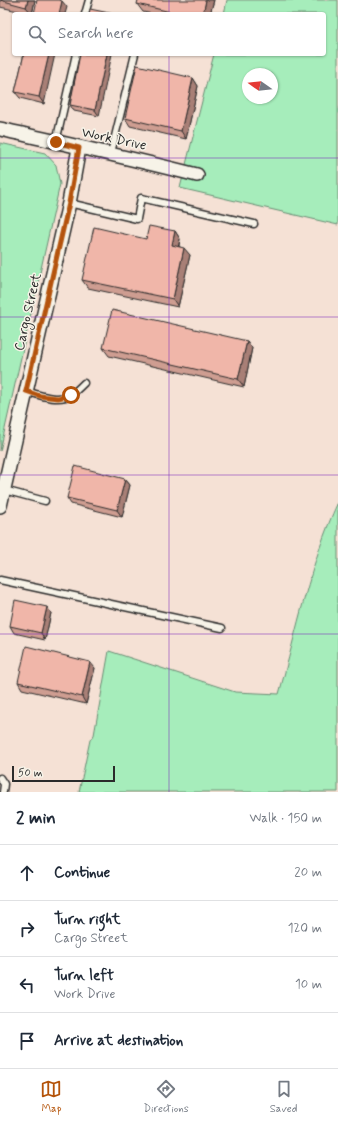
<!DOCTYPE html>
<html lang="en">
<head>
<meta charset="utf-8">
<style>
  :root { --surface:#fff; --page:#f2f2f3; --text:#1f2937; --muted:#747a83; --line:#e0e1e3; --accent:#b45309 }
  body { margin:0; font-family:Mynerve,sans-serif; background:var(--page); color:var(--text) }
  .compass { position:absolute; left:242px; top:68px; width:36px; height:36px; border-radius:50%; background:var(--surface); box-shadow:0 1px 3px #0004; rotate:284deg }
  .scale { position:absolute; left:12px; bottom:10px; width:103px; box-sizing:border-box; padding-left:4px; border:2px solid #2b2b2b; border-top:0; font-size:11px; line-height:14px; white-space:nowrap; color:#2b2b2b; -webkit-text-stroke:3px #f7f3e8; paint-order:stroke }
  .stop { position:absolute; width:12px; height:12px; margin:-9px; border:3px solid #b45309; border-radius:50%; background:#fff }
  .stop.end { background:#b45309; border-color:#fff; box-shadow:0 1px 4px #0008 }
  .list { margin:0; padding:0; list-style:none }
  h2 { display:flex; justify-content:space-between; align-items:center; height:52px; margin:0; padding:0 16px; font-size:17px }
  h2 small { font-size:13px; font-weight:400; color:var(--muted) }
  .list li { display:grid; grid-template-columns:26px 1fr auto; gap:12px; align-items:center; box-sizing:border-box; height:56px; padding:0 16px; border-top:1px solid var(--line) }
  .list b { display:block; font-size:15px; white-space:nowrap }
  .list p { margin:0; font-size:13px; white-space:nowrap; color:var(--muted) }
  .list em { font-size:13px; font-style:normal; color:var(--muted) }
  .icon { flex:none; width:22px; height:22px; fill:none; stroke:currentColor; stroke-width:2; stroke-linecap:round; stroke-linejoin:round }
  .map { position:relative; flex:none; width:338px; height:792px; overflow:hidden }
  .search { position:absolute; background:var(--surface); box-shadow:0 1px 3px #0004; left:12px; right:12px; top:12px; height:44px; display:flex; align-items:center; gap:10px; box-sizing:border-box; padding:0 14px; border-radius:4px; color:var(--muted); font-size:15px }
  .sheet { height:276px; background:var(--surface) }
  nav { display:flex; justify-content:space-around; align-items:center; box-sizing:border-box; height:56px; border-top:1px solid var(--line); background:var(--surface); font-size:11px; color:var(--muted) }
  nav a { display:grid; justify-items:center; gap:2px }
  nav .on { color:var(--accent) }
  .map>svg:first-child { display:block }
  .green { fill:#a6edbb; stroke:#688c73; fill-rule:evenodd }
  .lines { fill:none; stroke-linecap:round; stroke-linejoin:round }
  .service-casing { stroke:#2b2b2b; stroke-width:9 }
  .minor-casing { stroke:#2b2b2b; stroke-width:16 }
  .service { stroke:#f7f3e8; stroke-width:6 }
  .minor { stroke:#f7f3e8; stroke-width:13 }
  .wall { fill:#ce9d91; stroke:#2b2b2b }
  .shaded-wall { fill:#a87f76; stroke:#2b2b2b }
  .building { fill:#f0b6a9; stroke:#2b2b2b }
  .route { stroke:#b45309; stroke-width:5 }
  .grid { fill:none; stroke:#7b2cbf; stroke-width:1; stroke-opacity:0.55 }
  .labels { text-anchor:middle; dominant-baseline:central; stroke-width:3; stroke-linejoin:round; paint-order:stroke }
  .street-label { font-size:14px; fill:#2b2b2b; stroke:#f7f3e8 }
</style>
</head>
<body>
<div class="map">
<svg width="338" height="792" viewBox="0 0 338 792">
  <rect width="100%" height="100%" fill="#f5e1d5"/>
  <filter id="ink" filterUnits="userSpaceOnUse"><feTurbulence type="fractalNoise" baseFrequency=".025" numOctaves="2"/><feDisplacementMap in="SourceGraphic" scale="8" xChannelSelector="R" yChannelSelector="G"/><feConvolveMatrix kernelMatrix="1 2 1 2 8 2 1 2 1" color-interpolation-filters="sRGB"/></filter>
  <g filter="url(#ink)">
    <g class="green">
      <path d="M227 0H338V225L180 188 214 54H324V14H224ZM248 74H272V98H248Z"/>
      <path d="M0 143 45 153 56 165 60 184 0 451Z"/>
      <path d="M338 502V792H79L90 740 94 735 109 651 235 692 279 694C297 630 310 563 338 502Z"/>
    </g>
    <g class="lines">
      <defs>
        <g id="service">
          <path d="M85 14 89 0"/>
          <path d="M56 142 76 54"/>
          <path d="M111 153 135 54"/>
          <path d="M69 203 137 219 141 198 254 224"/>
          <path d="M26 391C39 395 59 403 72 394 76 391 80 387 84 383"/>
          <path d="M4 490 45 501"/>
          <path d="M0 580 222 628"/>
          <path d="M0 778 4 784 3 792"/>
        </g>
        <g id="minor">
          <path d="M0 129C66 144 131 158 197 175"/>
          <path d="M0 506 69 203 79 148"/>
        </g>
      </defs>
      <use href="#service" class="service-casing"/>
      <use href="#minor" class="minor-casing"/>
      <use href="#service" class="service"/>
      <use href="#minor" class="minor"/>
    </g>
    <g class="wall">
      <path d="M0 0H35L32 14 0 7Z"/>
      <path d="M214 0 210 14H153L143 12 137 4Z"/>
      <path d="M24 54 44 104 20 98 15 92Z"/>
      <path d="M80 54 99 116 74 111 70 105Z"/>
      <path d="M193 78 198 86 186 139 130 126 125 118Z"/>
      <path d="M175 231 180 239 179 246 190 255 178 307 88 288 82 280 146 239Z"/>
      <path d="M247 341 252 348 244 387 109 356 103 348Z"/>
      <path d="M125 479 130 485 122 517 71 504 67 498Z"/>
      <path d="M51 613 45 640 14 633 10 626Z"/>
      <path d="M95 668 86 704 22 689 18 682Z"/>
    </g>
    <g class="shaded-wall">
      <path d="M28 0H35L32 14 26 7Z"/>
      <path d="M206 0H214L210 14H203Z"/>
      <path d="M62 1 67 7 65 14H59Z"/>
      <path d="M49 54H55L44 104 39 97Z"/>
      <path d="M107 54H112L99 116 95 110Z"/>
      <path d="M193 78 198 86 186 139 181 131Z"/>
      <path d="M175 231 180 239 177 253 172 245Z"/>
      <path d="M184 248 190 255 178 307 173 299Z"/>
      <path d="M247 341 252 348 244 387 238 379Z"/>
      <path d="M125 479 130 485 122 517 117 510Z"/>
      <path d="M47 607 51 613 45 640 41 633Z"/>
      <path d="M90 662 95 668 86 704 82 697Z"/>
    </g>
    <g class="building">
      <path d="M0 0H28L26 7Z"/>
      <path d="M37 0H59L62 1 59 14H34Z"/>
      <path d="M138 0H206L203 14H179L137 4Z"/>
      <path d="M90 9 114 14H89Z"/>
      <path d="M24 54H49L39 97 15 92Z"/>
      <path d="M80 54H107L95 110 70 105Z"/>
      <path d="M137 65 193 78 181 131 125 118Z"/>
      <path d="M149 226 175 231 172 245 184 248 173 299 82 280 94 227 146 239Z"/>
      <path d="M112 310 247 341 238 379 103 348Z"/>
      <path d="M75 466 125 479 117 510 67 498Z"/>
      <path d="M15 600 47 607 41 633 10 626Z"/>
      <path d="M26 646 90 662 82 697 18 682Z"/>
    </g>
  </g>
  <g class="lines" filter="url(#ink)">
    <path class="route" d="M56 142 79 148 69 203 26 391 40 396 58 398 71 395"/>
  </g>
  <path class="grid" d="M169 0V14M169 54V792M0 158H338M0 317H338M0 475H338M0 634H338"/>
  <g class="labels">
    <g class="street-label">
      <text transform="translate(114 139) rotate(12)">Work Drive</text>
      <text transform="translate(28 312) rotate(-77)">Cargo Street</text>
    </g>
  </g>
</svg>
<svg class="compass" viewBox="-18 -18 36 36"><path d="M0-13l5 13h-10z" fill="#e53935"/><path d="M0 13l5-13h-10z" fill="#747a83"/></svg>
<div class="scale">50 m</div>
<div class="stop" style="left:71px;top:395px"></div>
<div class="stop end" style="left:56px;top:142px"></div>
<div class="search"><svg class="icon" aria-label="search" viewBox="0 0 24 24"><circle cx="10" cy="10" r="6"/><path d="M15 15l6 6"/></svg>Search here</div>
</div>
<section class="sheet">
<h2>2 min<small>Walk · 150 m</small></h2>
<ul class="list">
<li><svg class="icon" aria-label="ahead" viewBox="0 0 24 24"><path d="M12 20V5M6 11l6-6 6 6"/></svg><div><b>Continue</b></div><em>20 m</em></li>
<li><svg class="icon" aria-label="right" viewBox="0 0 24 24"><path d="M7 20v-9h11M14 6l5 5-5 5"/></svg><div><b>Turn right</b><p>Cargo Street</p></div><em>120 m</em></li>
<li><svg class="icon" aria-label="left" viewBox="0 0 24 24"><path d="M17 20v-9H6M10 6l-5 5 5 5"/></svg><div><b>Turn left</b><p>Work Drive</p></div><em>10 m</em></li>
<li><svg class="icon" aria-label="arrive" viewBox="0 0 24 24"><path d="M6 21V4h12l-3 4 3 4H6"/></svg><div><b>Arrive at destination</b></div></li>
</ul>
</section>
<nav>
<a class="on"><svg class="icon" aria-label="map" viewBox="0 0 24 24"><path d="M3 6l6-2 6 2 6-2v14l-6 2-6-2-6 2zM9 4v14M15 6v14"/></svg>Map</a>
<a><svg class="icon" aria-label="directions" viewBox="0 0 24 24"><path d="M12 3l9 9-9 9-9-9zM9 14v-3h6M13 9l2 2-2 2"/></svg>Directions</a>
<a><svg class="icon" aria-label="saved" viewBox="0 0 24 24"><path d="M7 4h10v16l-5-4-5 4z"/></svg>Saved</a>
</nav>
</body>
</html>
